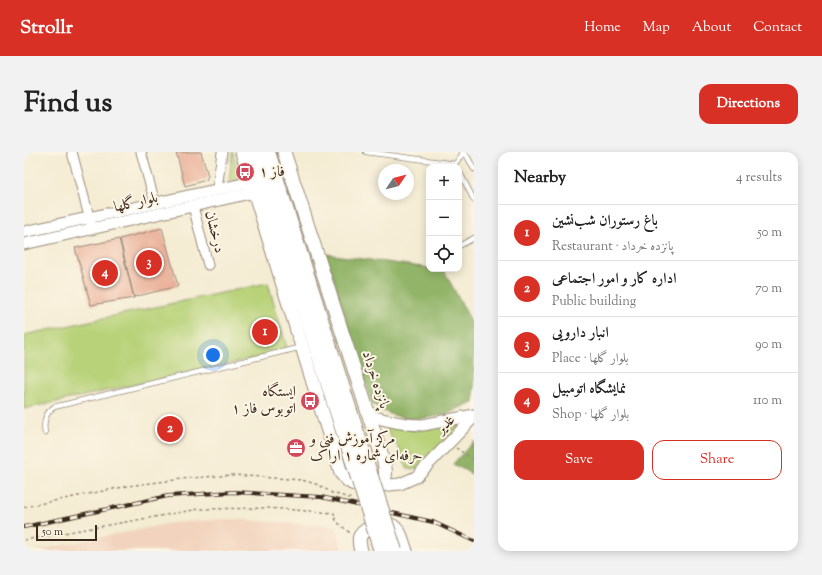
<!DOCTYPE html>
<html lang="en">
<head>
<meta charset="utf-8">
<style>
  :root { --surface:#fff; --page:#f2f2f2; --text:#222; --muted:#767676; --line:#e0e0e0; --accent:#d93025 }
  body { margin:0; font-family:"Sorts Mill Goudy",Amiri,serif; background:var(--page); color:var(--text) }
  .controls { position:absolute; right:12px; top:12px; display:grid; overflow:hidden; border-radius:8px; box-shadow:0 2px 10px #0003 }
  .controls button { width:36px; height:36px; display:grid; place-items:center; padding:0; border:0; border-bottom:1px solid var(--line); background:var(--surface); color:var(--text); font:20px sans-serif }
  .compass { position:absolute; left:354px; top:12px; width:36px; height:36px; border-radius:50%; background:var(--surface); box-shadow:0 2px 10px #0003; rotate:55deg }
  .scale { position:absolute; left:12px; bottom:10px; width:61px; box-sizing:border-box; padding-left:4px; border:2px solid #3b2a1e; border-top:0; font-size:11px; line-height:14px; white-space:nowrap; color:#3b2a1e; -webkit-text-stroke:3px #fcf5e5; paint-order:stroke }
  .you { position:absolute; left:189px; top:203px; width:14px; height:14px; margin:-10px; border:3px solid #fff; border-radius:50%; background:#1a73e8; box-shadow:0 0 0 6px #1a73e833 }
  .badge { display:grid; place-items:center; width:26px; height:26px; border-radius:50%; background:var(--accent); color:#fff; font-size:13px; font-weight:700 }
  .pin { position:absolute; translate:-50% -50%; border:2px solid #fff; box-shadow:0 1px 4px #0006 }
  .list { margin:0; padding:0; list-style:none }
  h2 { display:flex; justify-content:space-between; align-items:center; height:52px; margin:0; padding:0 16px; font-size:17px }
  h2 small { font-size:13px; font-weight:400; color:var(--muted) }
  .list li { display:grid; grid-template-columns:26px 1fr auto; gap:12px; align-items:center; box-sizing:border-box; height:56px; padding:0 16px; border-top:1px solid var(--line) }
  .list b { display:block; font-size:15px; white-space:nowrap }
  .list p { margin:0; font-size:13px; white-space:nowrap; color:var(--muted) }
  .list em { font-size:13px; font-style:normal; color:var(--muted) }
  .actions { display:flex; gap:8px; padding:12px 16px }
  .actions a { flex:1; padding:9px 0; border:1px solid var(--accent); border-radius:12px; text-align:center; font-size:14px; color:var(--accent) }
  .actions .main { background:var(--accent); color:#fff }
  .icon { flex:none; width:22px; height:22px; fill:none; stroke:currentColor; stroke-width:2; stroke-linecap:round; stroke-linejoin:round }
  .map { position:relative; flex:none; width:450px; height:399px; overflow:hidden; border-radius:12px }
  header { display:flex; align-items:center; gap:24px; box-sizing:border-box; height:56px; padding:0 20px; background:var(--accent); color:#fff }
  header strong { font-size:19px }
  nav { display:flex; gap:22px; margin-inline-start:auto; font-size:14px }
  .intro { display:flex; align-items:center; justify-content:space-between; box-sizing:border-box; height:96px; padding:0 24px }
  h1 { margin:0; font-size:28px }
  .button { padding:10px 18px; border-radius:12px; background:var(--accent); color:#fff; font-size:14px; font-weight:700 }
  main { display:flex; gap:24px; padding:0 24px }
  aside { flex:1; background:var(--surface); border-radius:12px; box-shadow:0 2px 10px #0003 }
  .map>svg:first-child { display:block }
  .built { fill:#f2d4be }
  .green { fill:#b7d278; stroke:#797e4b }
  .forest { fill:#91b468; stroke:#666f43 }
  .building { fill:#eab099 }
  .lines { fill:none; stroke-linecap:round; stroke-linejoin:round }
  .service-casing { stroke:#988b78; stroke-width:6 }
  .minor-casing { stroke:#988b78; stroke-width:11 }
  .tertiary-casing { stroke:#988b78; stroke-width:13 }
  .secondary-casing { stroke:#988b78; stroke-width:15 }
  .primary-casing { stroke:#988b78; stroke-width:16 }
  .path { stroke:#988b78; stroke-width:1.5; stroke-dasharray:3 3; stroke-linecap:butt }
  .service { stroke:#fff; stroke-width:4.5 }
  .minor { stroke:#fff; stroke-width:9 }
  .tertiary { stroke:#fff; stroke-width:11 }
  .secondary { stroke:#fff; stroke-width:13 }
  .primary { stroke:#fff; stroke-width:14 }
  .rail-casing { stroke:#3b2a1e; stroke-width:4 }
  .rail { stroke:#fcf5e5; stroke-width:2.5; stroke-dasharray:8; stroke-linecap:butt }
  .primary-bridge-casing { stroke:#988b78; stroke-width:16; stroke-linecap:butt }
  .primary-bridge { stroke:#fff; stroke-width:14 }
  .labels { text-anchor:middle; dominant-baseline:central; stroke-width:4; stroke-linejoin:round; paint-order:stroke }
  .poi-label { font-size:15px; fill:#3b2a1e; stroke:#fcf5e5; text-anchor:start }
  .street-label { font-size:15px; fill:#3b2a1e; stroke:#fcf5e5 }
</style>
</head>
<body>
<header>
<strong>Strollr</strong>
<nav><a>Home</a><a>Map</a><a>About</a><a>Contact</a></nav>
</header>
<div class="intro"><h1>Find us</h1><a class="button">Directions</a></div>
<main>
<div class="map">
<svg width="450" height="399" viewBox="0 0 450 399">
  <rect width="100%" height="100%" fill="#fcf5e5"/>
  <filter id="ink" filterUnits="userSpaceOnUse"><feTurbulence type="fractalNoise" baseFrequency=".025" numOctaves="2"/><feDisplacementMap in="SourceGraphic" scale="8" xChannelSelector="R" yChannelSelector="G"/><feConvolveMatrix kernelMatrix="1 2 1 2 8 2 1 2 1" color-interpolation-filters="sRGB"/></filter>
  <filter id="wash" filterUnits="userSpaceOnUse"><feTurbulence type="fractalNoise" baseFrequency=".012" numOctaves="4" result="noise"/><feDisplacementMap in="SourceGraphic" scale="16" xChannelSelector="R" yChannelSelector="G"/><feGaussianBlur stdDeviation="0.9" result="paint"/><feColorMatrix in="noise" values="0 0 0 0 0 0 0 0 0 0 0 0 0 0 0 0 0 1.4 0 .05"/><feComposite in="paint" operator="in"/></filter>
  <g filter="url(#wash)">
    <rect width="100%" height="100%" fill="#f4ecd3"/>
    <path class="built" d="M208 367 312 375 319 399H10L147 371Z"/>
    <g class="green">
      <path d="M208 0H209L216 28 205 30Z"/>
      <path d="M244 131 264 199 0 257V183Z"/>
      <path d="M439 271 392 317 387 318 383 316 376 298 363 279V275C372 274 384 278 395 278 409 277 425 273 439 271Z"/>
    </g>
    <g class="forest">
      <path d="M302 102 405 116V117H419L450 175V251H446C437 255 427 261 418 263 394 269 367 268 348 251Z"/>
      <path d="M450 289V323L429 312Z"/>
    </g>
    <g id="blocks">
      <g class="building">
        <path d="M152 0H177L184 24 182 28 161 34Z"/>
        <path d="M138 76 154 134 110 145 96 87Z"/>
        <path d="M95 87 110 146 67 153 51 96Z"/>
      </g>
    </g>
  </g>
  <g filter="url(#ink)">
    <use href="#blocks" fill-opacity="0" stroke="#988b78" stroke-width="1"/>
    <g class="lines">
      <defs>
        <g id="service">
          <path d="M342 0 431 12"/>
          <path d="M438 0 443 4 450 17"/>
          <path d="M431 12 440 0"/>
          <path d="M435 19 450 48"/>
          <path d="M435 94 450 86"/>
          <path d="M21 281C19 270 21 261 30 255L278 195"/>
        </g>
        <g id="minor">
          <path d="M48 0 67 72"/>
          <path d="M117 0 131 51"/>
          <path d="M193 37 198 0"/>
          <path d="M169 54 184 113"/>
        </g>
        <g id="tertiary">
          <path d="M0 80 228 30"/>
          <path d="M0 92 231 40"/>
          <path d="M344 263C363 269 380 273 399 273L450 263"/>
          <path d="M356 334 376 332 392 325 450 265"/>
        </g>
        <g id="secondary">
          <path d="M218 0 317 321C328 336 338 334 356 334 363 326 362 320 360 310L260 0"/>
          <path d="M337 399C336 394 334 389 336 384 342 374 363 368 372 376 378 382 379 392 382 399"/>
        </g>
        <g id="primary">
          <path d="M230 0 322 288"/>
          <path d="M244 0 334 284"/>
        </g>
      </defs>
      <use href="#service" class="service-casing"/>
      <use href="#minor" class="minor-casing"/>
      <use href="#tertiary" class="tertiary-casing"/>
      <use href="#secondary" class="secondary-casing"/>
      <use href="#primary" class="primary-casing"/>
      <g class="path">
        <path d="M432 296 450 308"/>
        <path d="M0 355 104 334 166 326 209 323 278 328 295 333 308 341 329 347"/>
        <path d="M0 388 175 357 244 356 310 361 312 369 326 381"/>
      </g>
      <use href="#service" class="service"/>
      <use href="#minor" class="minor"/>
      <use href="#tertiary" class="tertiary"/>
      <use href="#secondary" class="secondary"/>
      <use href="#primary" class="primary"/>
      <defs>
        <path id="rail" d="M0 375 144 344 209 340 297 345 409 370 450 389"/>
      </defs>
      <use href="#rail" class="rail-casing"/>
      <use href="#rail" class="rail"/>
      <defs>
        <g id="primary-bridge">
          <path d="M334 284 371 399"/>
          <path d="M322 288 357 399"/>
        </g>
      </defs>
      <use href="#primary-bridge" class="primary-bridge-casing"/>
      <use href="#primary-bridge" class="primary-bridge"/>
    </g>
  </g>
  <defs>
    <symbol id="bus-disc" viewBox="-11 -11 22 22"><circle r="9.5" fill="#d1495b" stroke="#fcf5e5"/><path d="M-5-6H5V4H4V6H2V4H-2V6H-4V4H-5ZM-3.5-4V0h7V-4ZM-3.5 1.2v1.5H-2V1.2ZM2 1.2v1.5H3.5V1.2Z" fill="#fff"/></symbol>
    <symbol id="office-disc" viewBox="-11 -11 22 22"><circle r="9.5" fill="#d1495b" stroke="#fcf5e5"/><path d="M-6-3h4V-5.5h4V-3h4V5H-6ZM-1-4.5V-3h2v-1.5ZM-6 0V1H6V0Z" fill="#fff"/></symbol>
  </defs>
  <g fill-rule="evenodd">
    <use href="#bus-disc" x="210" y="9" width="22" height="22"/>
    <use href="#bus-disc" x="275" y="238" width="22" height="22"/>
    <use href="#office-disc" x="261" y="285" width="22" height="22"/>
  </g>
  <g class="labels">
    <g class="poi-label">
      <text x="235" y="20">فاز ۱</text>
      <text x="272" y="240" text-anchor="end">ایستگاه<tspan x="272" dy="17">اتوبوس فاز ۱</tspan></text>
      <text x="286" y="287">مرکز آموزش فنی و<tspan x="286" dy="17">حرفه‌ای شماره ۱ اراک</tspan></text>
    </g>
    <g class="street-label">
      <text transform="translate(112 51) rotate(-13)">بلوار گلها</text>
      <text transform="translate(190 80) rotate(76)">درخشان</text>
      <text transform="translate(351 228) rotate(72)">پانزده خرداد</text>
      <text transform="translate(422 273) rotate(-46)">غدیر</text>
    </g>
  </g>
</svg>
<div class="controls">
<button>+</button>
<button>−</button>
<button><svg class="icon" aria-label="locate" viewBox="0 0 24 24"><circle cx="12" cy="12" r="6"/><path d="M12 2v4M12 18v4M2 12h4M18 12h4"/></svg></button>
</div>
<svg class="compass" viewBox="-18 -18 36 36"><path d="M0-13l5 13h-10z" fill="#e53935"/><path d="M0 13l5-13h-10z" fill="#767676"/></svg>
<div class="scale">50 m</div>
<div class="you"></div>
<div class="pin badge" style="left:241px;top:180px">1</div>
<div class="pin badge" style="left:146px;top:277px">2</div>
<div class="pin badge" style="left:125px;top:111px">3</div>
<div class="pin badge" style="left:81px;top:121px">4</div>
</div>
<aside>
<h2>Nearby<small>4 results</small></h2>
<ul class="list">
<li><span class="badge">1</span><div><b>باغ رستوران شب‌نشین</b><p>Restaurant · پانزده خرداد</p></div><em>50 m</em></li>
<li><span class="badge">2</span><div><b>اداره کار و امور اجتماعی</b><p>Public building</p></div><em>70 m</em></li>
<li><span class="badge">3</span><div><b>انبار دارویی</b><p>Place · بلوار گلها</p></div><em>90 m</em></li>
<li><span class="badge">4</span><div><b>نمایشگاه اتومبیل</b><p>Shop · بلوار گلها</p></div><em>110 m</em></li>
</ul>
<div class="actions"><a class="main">Save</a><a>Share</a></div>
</aside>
</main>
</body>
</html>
